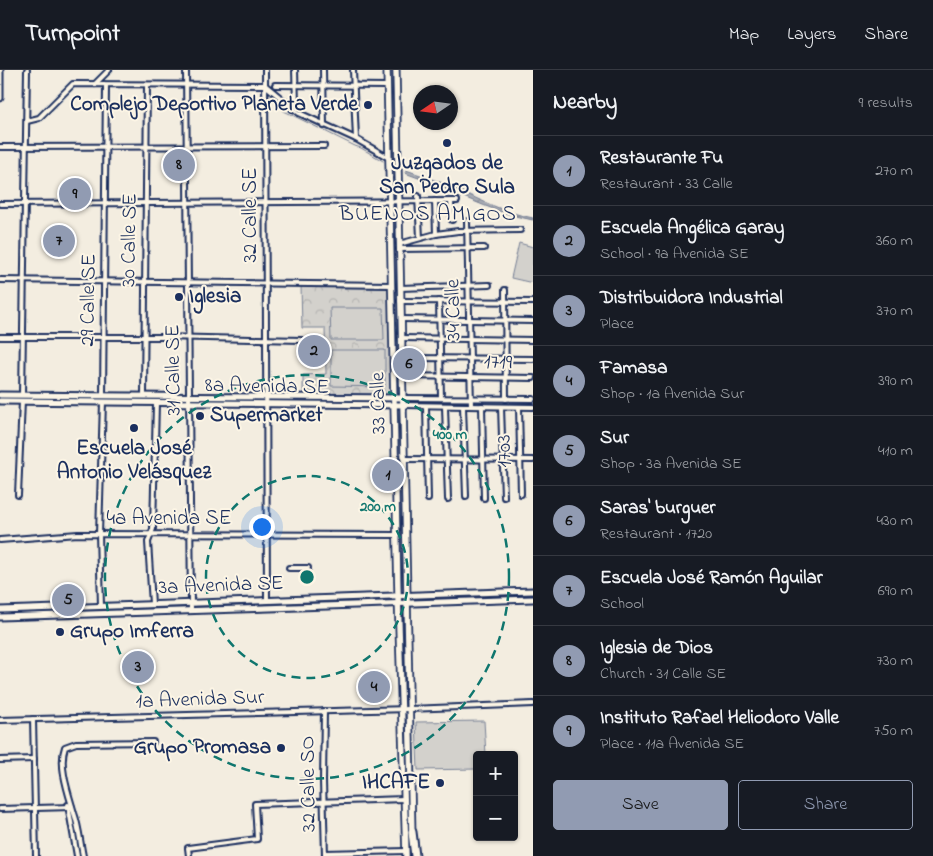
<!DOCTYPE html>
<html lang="en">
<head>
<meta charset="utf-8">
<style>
  :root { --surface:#171b24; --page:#242831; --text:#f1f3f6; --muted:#9ea1a6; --line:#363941; --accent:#919bb2 }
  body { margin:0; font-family:"Indie Flower",sans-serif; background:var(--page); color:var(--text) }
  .controls { position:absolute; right:15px; bottom:15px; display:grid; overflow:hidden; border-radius:5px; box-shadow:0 1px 4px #0004 }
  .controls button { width:45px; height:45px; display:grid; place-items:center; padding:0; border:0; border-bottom:1px solid var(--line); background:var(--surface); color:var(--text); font:25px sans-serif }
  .compass { position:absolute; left:413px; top:15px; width:45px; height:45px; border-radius:50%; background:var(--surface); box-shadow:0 1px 4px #0004; rotate:257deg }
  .you { position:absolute; left:261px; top:456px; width:18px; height:18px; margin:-12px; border:4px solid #fff; border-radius:50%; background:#1a73e8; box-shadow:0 0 0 8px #1a73e833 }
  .badge { display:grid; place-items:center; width:32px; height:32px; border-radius:50%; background:var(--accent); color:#111; font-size:16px; font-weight:700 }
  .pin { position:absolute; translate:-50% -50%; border:2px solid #fff; box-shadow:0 1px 5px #0006 }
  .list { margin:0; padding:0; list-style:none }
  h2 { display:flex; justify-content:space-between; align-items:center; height:65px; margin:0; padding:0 20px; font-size:21px }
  h2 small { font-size:16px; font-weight:400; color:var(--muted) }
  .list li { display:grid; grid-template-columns:32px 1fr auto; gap:15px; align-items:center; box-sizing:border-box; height:70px; padding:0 20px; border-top:1px solid var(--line) }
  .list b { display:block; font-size:19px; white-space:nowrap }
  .list p { margin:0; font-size:16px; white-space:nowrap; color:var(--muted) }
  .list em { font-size:16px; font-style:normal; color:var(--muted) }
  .actions { display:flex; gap:10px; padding:15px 20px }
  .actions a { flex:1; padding:11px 0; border:1px solid var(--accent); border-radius:5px; text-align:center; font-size:18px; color:var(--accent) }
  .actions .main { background:var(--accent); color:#111 }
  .map { position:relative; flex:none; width:533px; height:786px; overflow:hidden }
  header { display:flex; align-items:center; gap:30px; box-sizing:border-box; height:70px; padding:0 25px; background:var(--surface); border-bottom:1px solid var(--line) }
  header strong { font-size:24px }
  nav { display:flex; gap:28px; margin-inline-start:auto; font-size:18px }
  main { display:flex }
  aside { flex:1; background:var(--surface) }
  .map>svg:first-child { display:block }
  .park { fill:url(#park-crowns); stroke:#778095 }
  .pitch { fill:#d3d1cc; stroke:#778095 }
  .water { fill:url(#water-waves); stroke:#707a91 }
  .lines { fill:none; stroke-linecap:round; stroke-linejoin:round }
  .stream { stroke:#707a91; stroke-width:1 }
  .street-casing { stroke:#1b2f5e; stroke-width:8 }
  .secondary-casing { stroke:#1b2f5e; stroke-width:9 }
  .primary-casing { stroke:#1b2f5e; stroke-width:9 }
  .highway-casing { stroke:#1b2f5e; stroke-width:11 }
  .street { stroke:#fcf5e5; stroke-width:4 }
  .secondary { stroke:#fcf5e5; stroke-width:5 }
  .primary { stroke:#fcf5e5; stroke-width:5.5 }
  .highway { stroke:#fcf5e5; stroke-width:7 }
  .ring { fill:none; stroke:#0f766e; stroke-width:2.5; stroke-dasharray:9 6 }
  .poi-dot { fill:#1b2f5e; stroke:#fcf5e5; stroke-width:2 }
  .labels { text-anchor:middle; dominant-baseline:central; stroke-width:4; stroke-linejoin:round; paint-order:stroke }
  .poi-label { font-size:21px; font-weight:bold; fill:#1b2f5e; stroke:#fcf5e5; text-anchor:end }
  .street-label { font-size:21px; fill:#1b2f5e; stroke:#fcf5e5 }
  .neighbourhood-label { font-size:22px; letter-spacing:1px; fill:#1b2f5e; stroke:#fcf5e5 }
  .centre { fill:#0f766e; stroke:#fcf5e5; stroke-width:2.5 }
  .ring-label { font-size:15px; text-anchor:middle; font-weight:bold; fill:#0f766e; stroke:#fcf5e5; stroke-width:4; stroke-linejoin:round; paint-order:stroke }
</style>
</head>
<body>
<header>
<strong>Turnpoint</strong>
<nav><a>Map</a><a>Layers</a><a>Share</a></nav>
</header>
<main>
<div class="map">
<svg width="533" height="786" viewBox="0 0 533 786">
  <defs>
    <pattern id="park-crowns" width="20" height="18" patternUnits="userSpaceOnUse" patternTransform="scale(1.25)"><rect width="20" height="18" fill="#d3d1cc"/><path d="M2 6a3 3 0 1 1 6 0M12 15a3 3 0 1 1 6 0" fill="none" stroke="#b5b4b2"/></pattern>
    <pattern id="water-waves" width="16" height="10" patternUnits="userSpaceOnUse" patternTransform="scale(1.25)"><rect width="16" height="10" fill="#a9acb3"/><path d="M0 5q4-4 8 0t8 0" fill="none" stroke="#898c95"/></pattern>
  </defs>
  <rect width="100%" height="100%" fill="#f3ede0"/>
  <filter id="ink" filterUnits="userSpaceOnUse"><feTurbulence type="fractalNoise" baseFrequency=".02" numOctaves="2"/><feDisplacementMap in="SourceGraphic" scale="10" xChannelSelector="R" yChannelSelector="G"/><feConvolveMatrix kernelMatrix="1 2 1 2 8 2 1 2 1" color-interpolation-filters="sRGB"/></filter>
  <g filter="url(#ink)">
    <path class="park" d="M301 216 388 218 392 322 388 325H303V305L326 304 325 258H302Z"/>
    <g class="pitch">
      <path d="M519 173 533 177V213L511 208Z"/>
      <path d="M330 238H383L384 270H331Z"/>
      <path d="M331 280H385V317L331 316Z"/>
      <path d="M484 651 486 685H477V699L418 700 416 652Z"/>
    </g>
    <path class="water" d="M406 100C420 105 436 110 450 116 478 129 502 142 533 148V150C488 142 449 118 405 103Z"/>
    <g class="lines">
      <path class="stream" d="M268 32V27L270 26 274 27 284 41 355 76 361 78 383 91"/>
      <defs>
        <g id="street">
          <path d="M186 0 191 540"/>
          <path d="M265 0 267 530"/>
          <path d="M323 0 324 56"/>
          <path d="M353 0 356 69"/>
          <path d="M95 14 109 0"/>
          <path d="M275 15 387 16"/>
          <path d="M292 39 296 33 295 0"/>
          <path d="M27 51 39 48 73 14 265 15 299 43 356 69 389 88"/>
          <path d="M0 77 324 76"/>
          <path d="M418 126 420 168"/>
          <path d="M435 131 436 164"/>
          <path d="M451 131 452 150"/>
          <path d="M0 134 457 131"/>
          <path d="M467 151 471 336"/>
          <path d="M399 174 436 164 458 161 520 160"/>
          <path d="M399 179 484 178"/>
          <path d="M0 210 392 215"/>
          <path d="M400 218 489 215"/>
          <path d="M505 220 506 329"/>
          <path d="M400 231 533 232"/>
          <path d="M439 231 441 328"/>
          <path d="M401 249 533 251"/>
          <path d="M0 267H163L301 270"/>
          <path d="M401 268 533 270"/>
          <path d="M402 288 533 289"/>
          <path d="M402 306 533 308"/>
          <path d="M22 325 27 0"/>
          <path d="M103 326 106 15"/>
          <path d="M144 326 147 15"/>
          <path d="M403 328 533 329"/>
          <path d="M403 335 533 337"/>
          <path d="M426 336 428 429"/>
          <path d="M445 336 448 429"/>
          <path d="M463 336 466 426"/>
          <path d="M482 336 484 428"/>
          <path d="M501 337 504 427"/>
          <path d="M519 337 521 424"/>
          <path d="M404 389 533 390"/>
          <path d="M18 425 22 331"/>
          <path d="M0 470 78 464 397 465"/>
          <path d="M289 498H308"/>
          <path d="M152 534 148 472 153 459 156 333"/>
          <path d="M101 536 99 464 103 332"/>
          <path d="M324 641 323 711 325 786"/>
          <path d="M33 649 36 786"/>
          <path d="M0 650 409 639 533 634"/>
          <path d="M0 690 34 689"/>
          <path d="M68 735 77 786"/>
          <path d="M0 739 72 737"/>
          <path d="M325 783 406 781"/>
          <path d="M83 786C80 772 79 757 74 743 69 725 58 696 65 677L76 673 153 672"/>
          <path d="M189 786 188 778 257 769 255 734 404 729"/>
        </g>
        <g id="secondary">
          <path d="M0 28V0"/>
          <path d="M0 325 403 328"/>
          <path d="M0 331 403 335"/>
          <path d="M0 540 533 521"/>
          <path d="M0 547 533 529"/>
        </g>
        <g id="primary">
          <path d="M387 0 398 525 406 786"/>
          <path d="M396 0 412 766"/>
        </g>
        <path id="highway" d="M412 762 415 786"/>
      </defs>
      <use href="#street" class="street-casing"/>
      <use href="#secondary" class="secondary-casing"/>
      <use href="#primary" class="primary-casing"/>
      <use href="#highway" class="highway-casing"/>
      <use href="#street" class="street"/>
      <use href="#secondary" class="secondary"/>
      <use href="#primary" class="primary"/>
      <use href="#highway" class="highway"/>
    </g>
  </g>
  <g class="ring">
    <circle cx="307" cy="507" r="101"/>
    <circle cx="307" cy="507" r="202"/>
  </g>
  <g class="poi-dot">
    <circle cx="368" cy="35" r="5"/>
    <circle cx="447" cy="73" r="5"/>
    <circle cx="179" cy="227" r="5"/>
    <circle cx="200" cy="346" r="5"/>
    <circle cx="134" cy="358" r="5"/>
    <circle cx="60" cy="562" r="5"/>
    <circle cx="281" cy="678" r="5"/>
    <circle cx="440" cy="713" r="5"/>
  </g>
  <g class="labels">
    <g class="poi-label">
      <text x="358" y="35">Complejo Deportivo Planeta Verde</text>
      <text x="447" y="94" text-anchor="middle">Juzgados de<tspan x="447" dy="24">San Pedro Sula</tspan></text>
      <text x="189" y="227" text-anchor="start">Iglesia</text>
      <text x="210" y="346" text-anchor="start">Supermarket</text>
      <text x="134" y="379" text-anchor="middle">Escuela José<tspan x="134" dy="24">Antonio Velásquez</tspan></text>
      <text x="70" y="562" text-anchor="start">Grupo Imferra</text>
      <text x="271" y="678">Grupo Promasa</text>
      <text x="430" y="713">IHCAFE</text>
    </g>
    <g class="street-label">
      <text transform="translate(251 145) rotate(-90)">32 Calle SE</text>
      <text transform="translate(130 170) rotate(-89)">30 Calle SE</text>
      <text transform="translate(89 230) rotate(-89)">29 Calle SE</text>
      <text transform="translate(454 240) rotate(-91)">34 Calle</text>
      <text transform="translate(498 293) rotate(1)">1719</text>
      <text transform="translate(174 300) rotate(-91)">31 Calle SE</text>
      <text transform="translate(267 317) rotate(1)">8a Avenida SE</text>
      <text transform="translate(379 333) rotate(-91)">33 Calle</text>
      <text transform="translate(505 381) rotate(-91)">1703</text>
      <text x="169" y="449">4a Avenida SE</text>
      <text transform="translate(221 516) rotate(-2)">3a Avenida SE</text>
      <text transform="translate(200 630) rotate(-2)">1a Avenida Sur</text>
      <text transform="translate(309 714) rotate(-91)">32 Calle SO</text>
    </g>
    <g class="neighbourhood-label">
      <text x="428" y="145">BUENOS AMIGOS</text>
    </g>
  </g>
  <circle cx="307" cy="507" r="8" class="centre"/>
  <g class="ring-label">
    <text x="450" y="369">400 m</text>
    <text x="378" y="441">200 m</text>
  </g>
</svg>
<div class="controls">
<button>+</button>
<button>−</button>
</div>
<svg class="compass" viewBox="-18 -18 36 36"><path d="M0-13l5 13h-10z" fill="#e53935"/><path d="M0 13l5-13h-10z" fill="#9ea1a6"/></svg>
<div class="you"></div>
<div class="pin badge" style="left:388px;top:405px">1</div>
<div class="pin badge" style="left:314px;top:281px">2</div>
<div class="pin badge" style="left:138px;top:597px">3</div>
<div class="pin badge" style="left:374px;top:617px">4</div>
<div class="pin badge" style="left:68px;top:530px">5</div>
<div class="pin badge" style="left:409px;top:294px">6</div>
<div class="pin badge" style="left:59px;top:171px">7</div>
<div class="pin badge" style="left:179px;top:95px">8</div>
<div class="pin badge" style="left:75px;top:124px">9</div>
</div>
<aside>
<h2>Nearby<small>9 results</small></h2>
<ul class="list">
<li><span class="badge">1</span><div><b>Restaurante Fu</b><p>Restaurant · 33 Calle</p></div><em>270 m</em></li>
<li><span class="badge">2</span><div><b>Escuela Angélica Garay</b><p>School · 9a Avenida SE</p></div><em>360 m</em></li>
<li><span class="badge">3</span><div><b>Distribuidora Industrial</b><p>Place</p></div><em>370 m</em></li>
<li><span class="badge">4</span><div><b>Famasa</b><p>Shop · 1a Avenida Sur</p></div><em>390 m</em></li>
<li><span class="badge">5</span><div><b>Sur</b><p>Shop · 3a Avenida SE</p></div><em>410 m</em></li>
<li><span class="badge">6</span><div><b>Saras' burguer</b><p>Restaurant · 1720</p></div><em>430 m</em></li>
<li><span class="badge">7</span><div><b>Escuela José Ramón Aguilar</b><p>School</p></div><em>690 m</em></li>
<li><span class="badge">8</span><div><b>Iglesia de Dios</b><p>Church · 31 Calle SE</p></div><em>730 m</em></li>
<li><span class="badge">9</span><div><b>Instituto Rafael Heliodoro Valle</b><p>Place · 11a Avenida SE</p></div><em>750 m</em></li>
</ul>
<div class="actions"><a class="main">Save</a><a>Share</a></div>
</aside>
</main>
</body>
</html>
